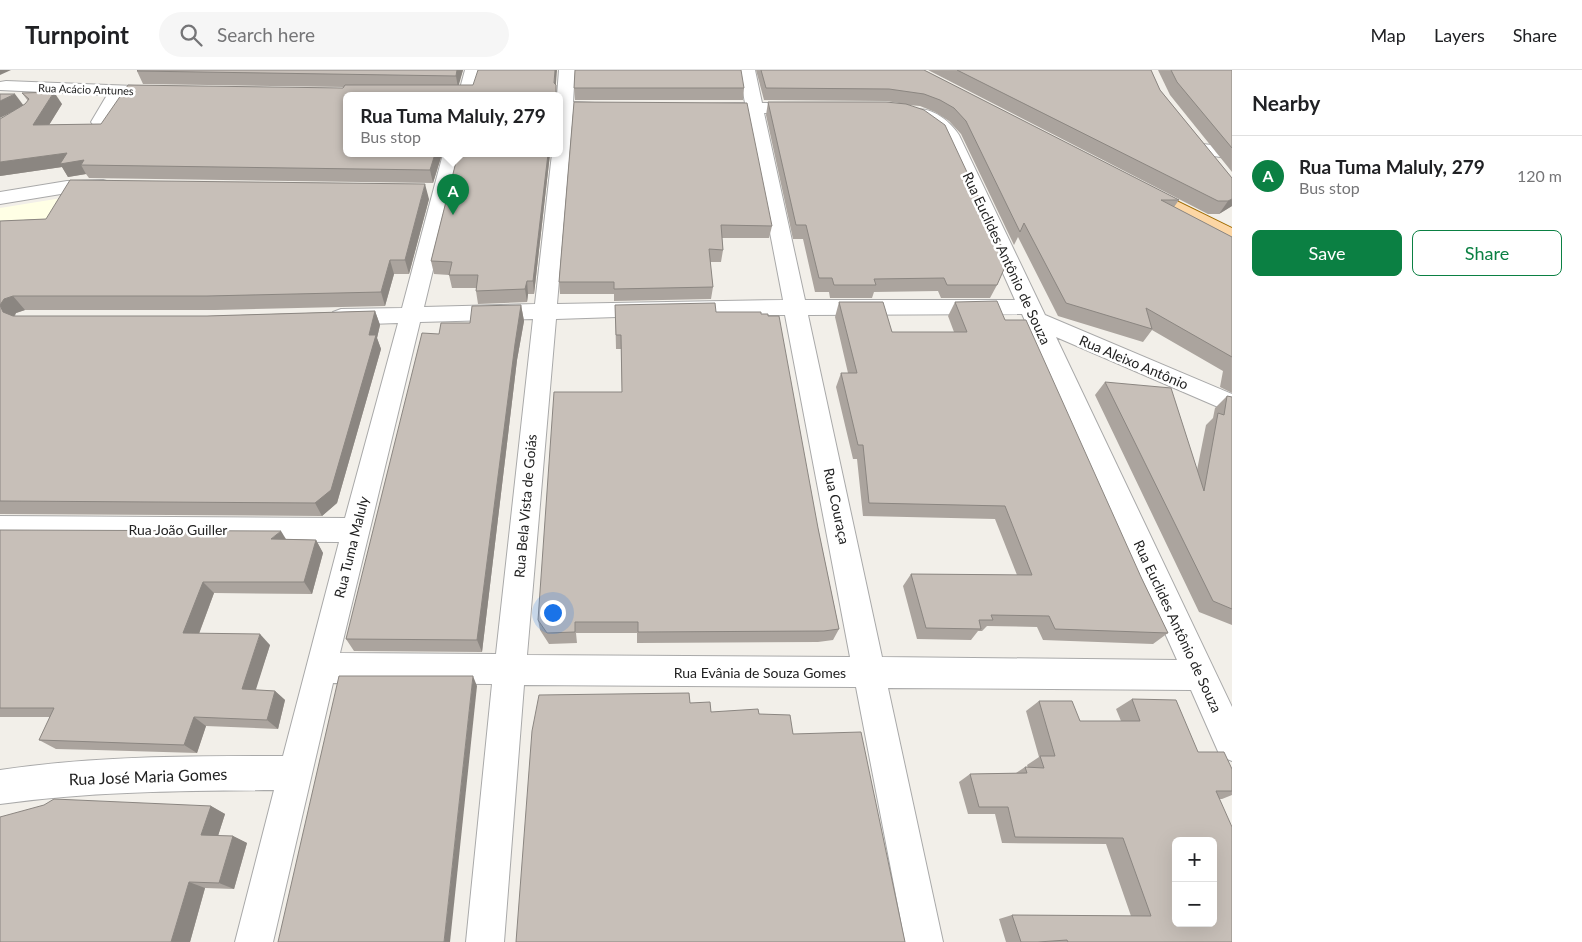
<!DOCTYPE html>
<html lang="en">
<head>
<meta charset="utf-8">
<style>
  :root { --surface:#fff; --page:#f6f6f6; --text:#202124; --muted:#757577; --line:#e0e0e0; --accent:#0b8043 }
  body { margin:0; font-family:Lato,sans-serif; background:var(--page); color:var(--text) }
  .controls { position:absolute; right:15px; bottom:15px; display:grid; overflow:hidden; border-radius:8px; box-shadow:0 5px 20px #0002 }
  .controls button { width:45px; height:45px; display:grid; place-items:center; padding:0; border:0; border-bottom:1px solid var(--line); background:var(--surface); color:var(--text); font:25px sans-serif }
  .you { position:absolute; left:552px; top:542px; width:18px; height:18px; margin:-12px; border:4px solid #fff; border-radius:50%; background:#1a73e8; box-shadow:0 0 0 8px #1a73e833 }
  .badge { display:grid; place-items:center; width:32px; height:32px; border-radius:50%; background:var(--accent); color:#fff; font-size:16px; font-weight:700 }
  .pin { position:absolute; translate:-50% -41px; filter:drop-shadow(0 1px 2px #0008) }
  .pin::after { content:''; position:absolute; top:26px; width:18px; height:15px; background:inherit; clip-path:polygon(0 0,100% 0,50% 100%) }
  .popup { position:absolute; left:343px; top:22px; width:220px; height:65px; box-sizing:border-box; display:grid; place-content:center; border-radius:8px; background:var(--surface); filter:drop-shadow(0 1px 4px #0005); font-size:16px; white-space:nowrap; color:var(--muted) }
  .popup b { font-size:19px; color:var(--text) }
  .popup::after { content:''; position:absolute; left:50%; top:100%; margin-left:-10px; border:10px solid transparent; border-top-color:var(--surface) }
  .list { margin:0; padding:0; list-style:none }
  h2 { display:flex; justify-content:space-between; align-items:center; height:65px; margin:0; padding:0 20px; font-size:21px }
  h2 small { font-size:16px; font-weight:400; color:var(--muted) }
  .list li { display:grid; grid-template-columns:32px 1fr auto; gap:15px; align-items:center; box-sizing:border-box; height:80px; padding:0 20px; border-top:1px solid var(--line) }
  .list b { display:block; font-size:19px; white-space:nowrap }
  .list p { margin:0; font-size:16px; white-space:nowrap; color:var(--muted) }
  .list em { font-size:16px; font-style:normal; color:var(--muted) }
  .actions { display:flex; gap:10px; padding:15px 20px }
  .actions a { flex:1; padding:11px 0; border:1px solid var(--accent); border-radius:8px; text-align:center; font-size:18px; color:var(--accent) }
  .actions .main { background:var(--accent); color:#fff }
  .icon { flex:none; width:28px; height:28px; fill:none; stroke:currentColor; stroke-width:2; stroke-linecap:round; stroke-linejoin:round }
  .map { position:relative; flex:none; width:1232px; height:872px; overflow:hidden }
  header { display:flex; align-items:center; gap:30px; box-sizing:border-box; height:70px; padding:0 25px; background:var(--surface); border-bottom:1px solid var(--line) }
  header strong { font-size:24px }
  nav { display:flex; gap:28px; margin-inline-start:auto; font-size:18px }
  .search { width:350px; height:45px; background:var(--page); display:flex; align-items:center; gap:12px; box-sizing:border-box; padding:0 18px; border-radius:28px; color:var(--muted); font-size:19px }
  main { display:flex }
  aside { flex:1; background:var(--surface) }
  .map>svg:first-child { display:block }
  .education { fill:#ffffe5 }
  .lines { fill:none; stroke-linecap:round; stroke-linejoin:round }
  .minor-casing { stroke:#a9a9a9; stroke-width:2 }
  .major-casing { stroke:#a06b00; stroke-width:2 }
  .minor { fill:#fff; fill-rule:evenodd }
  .major { fill:#fcd6a4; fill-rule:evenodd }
  .wall { fill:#aba49e }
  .shaded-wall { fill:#8b8681 }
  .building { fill:#c7bfb8; stroke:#8b8681; fill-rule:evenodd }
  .labels { text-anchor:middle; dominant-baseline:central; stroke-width:5; stroke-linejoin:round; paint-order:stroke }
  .far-street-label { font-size:11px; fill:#222; stroke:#fff }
  .street-label { font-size:14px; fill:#222; stroke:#fff }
  .near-street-label { font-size:16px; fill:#222; stroke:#fff }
</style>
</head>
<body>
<header>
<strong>Turnpoint</strong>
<div class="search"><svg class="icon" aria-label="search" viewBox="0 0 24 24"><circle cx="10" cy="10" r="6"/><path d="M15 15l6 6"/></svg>Search here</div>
<nav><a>Map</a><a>Layers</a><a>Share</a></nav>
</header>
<main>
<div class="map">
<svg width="1232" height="872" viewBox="0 0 1232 872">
  <rect width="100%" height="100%" fill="#f2efe9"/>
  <path class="education" d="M74 126 0 254V138Z"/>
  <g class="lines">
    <defs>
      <g id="minor">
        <path d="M465 0H481L474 26H458Z"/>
        <path d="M559 0H575L573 32 616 34 619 38 616 42H573L557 234 783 230 747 43 704 42 701 38 704 34 745 33 739 0H755L762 33H805L811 34 814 38 811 42 805 43H764L805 230H1015L942 67 932 56 914 48 911 44 914 40C931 36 950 51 959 65L1045 245 1232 324V343L1056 267 1232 637V691L1220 686 1191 620 888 618 943 872H905L856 617 524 615 504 872H466L492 614 333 613 273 872H235L274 720C182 721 91 721 0 734V700C94 686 188 686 283 686L339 472 0 470V446L345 448 398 253 341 255 333 252 330 247 333 242 341 239 402 238 443 84H461L424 237 535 234 552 84H559V26H557ZM1022 244 1177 590 882 587 808 245ZM677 245H785L850 587 527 585 556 249ZM533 249 496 584 340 583 420 252Z"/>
        <path d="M6 11 160 17 166 18 168 22 166 26H124L106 56 100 57 94 56 91 52 107 25 0 20V12Z"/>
        <path d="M1202 74 1232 77V89L1196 83 1193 79 1196 75Z"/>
        <path d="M103 110 110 112 113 116 110 120 67 123 0 134V122L67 111Z"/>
      </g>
      <path id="major" d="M1142 114 1232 158V172L1225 170 1135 124 1132 120 1135 116Z"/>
    </defs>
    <use href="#minor" class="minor-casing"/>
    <use href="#major" class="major-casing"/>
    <use href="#minor" class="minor"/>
    <use href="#major" class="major"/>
  </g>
  <g class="wall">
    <path d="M138 0H463L458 15H473L557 0 347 84H442L433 113 89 108 86 104 68 107 62 97 0 106 23 36 28 31 22 23 62 34 49 55 101 54 343 18 344 17 143 14 137 1Z"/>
    <path d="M756 0H924L1179 130 1174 137 1232 167V323L1220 317 1223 301 1152 260 1143 272 1058 246 1018 167 1014 175 961 64 949 51 935 42 920 36 908 35 997 215 990 228H941L938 221 874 222 872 228H830L829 222H815L803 169H793L766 45 768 32 899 33 886 31 764 30Z"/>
    <path d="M928 0H1151L1160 20 1232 108V136L1219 144H1208Z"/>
    <path d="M1158 0H1232V102L1170 25Z"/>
    <path d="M574 18H744L743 30H575Z"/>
    <path d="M574 32 772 156 769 168H722L723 180 721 192H710L713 217 711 229 614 231V224H560L559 212Z"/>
    <path d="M458 84H550L534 224H528L527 232 478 234 476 221V218H452L449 205 434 204 431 191Z"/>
    <path d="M429 129 409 204H394L385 236 215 240H25L16 243 15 246H207L375 241 380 255 377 268 381 279 337 433 322 446 0 444V151L46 149Z"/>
    <path d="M839 232 892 262H954L948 246 955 232 1005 250 1141 507 1168 563 1153 574 1043 570 1037 557 987 556 982 561H978L971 570 917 569 903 516 911 504 1017 505 995 449 863 446 857 389H853L836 317 841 303H848L835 247Z"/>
    <path d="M521 235 524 251 517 290 482 582 354 581 346 569 439 264Z"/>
    <path d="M615 235 716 242 818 458 839 559 833 570 818 572 637 573V563H576L577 573 549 574 540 560 538 550 622 322 621 279H616Z"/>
    <path d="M1105 312 1197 400 1206 355 1213 348 1215 338 1227 326 1232 327V555L1199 542 1095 325Z"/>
    <path d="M0 460 316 470 323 483 312 524 214 523 199 564 270 575 255 620 275 621 285 630 278 659 206 656 197 683 96 680 56 679 39 670 50 647H0Z"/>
    <path d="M1132 629 1198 682 1232 699V725L1222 729H1220L1232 872H1006L999 849 1012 845 1131 846 1106 774 1002 773 995 744H968L959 712 970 704 1016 703 1025 697 1028 698 1027 695 1039 687 1026 641 1039 631 1080 651H1121L1116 639Z"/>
    <path d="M211 736 225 744 218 766H233L247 773 234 819 205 818 190 872H0Z"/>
  </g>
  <g class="shaded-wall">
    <path d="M0 0H11L0 5Z"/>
    <path d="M457 0H463L458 18 456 6Z"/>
    <path d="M555 0H557L555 26 554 13Z"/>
    <path d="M54 22 62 34 41 68 33 55Z"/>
    <path d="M15 24 24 36 0 48V31Z"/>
    <path d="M67 83 84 90 81 95 86 104 68 107 62 97 0 106V92Z"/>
    <path d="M435 84H442L433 113 430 100Z"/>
    <path d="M548 84H550L534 224 533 211Z"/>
    <path d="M425 114 429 129 409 204 405 190Z"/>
    <path d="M1232 129V136L1219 144 1228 131Z"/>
    <path d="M390 190 394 204 385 236 381 222Z"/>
    <path d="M527 211 528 224 527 232 525 219Z"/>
    <path d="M13 226 25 240 16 243 12 249 3 242 0 235 4 229Z"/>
    <path d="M521 235 524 251 517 290 482 582 477 570 515 274Z"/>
    <path d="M375 241 380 255 377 268 381 279 337 433 322 446 315 433 369 265Z"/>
    <path d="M281 461 289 474 271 469Z"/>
    <path d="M316 470 323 483 312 524 304 512Z"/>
    <path d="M203 512 214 523 195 574 183 563Z"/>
    <path d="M260 564 270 575 253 629 242 619Z"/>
    <path d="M473 606 477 616 450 872H444Z"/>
    <path d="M275 621 285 630 278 659 267 650Z"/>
    <path d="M194 647 206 656 197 683 184 675Z"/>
    <path d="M211 736 225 744 216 772 201 765Z"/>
    <path d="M233 766 247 773 234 819 219 813Z"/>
    <path d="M189 812 205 818 190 872H171Z"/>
  </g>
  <g class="building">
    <path d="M138 0H457L456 6 137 1Z"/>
    <path d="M478 0H555L554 13 556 15V26H347V84H435L430 100 81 95 84 90 60 94 67 83 0 92V49L25 34 29 29 22 23 54 22 33 55 101 54 128 15 343 18 345 15H473Z"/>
    <path d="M575 0H741L744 18H574Z"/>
    <path d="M761 0H924L1179 130H1161L1232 167V287L1146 238 1152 259 1066 233 1024 153 1020 162 966 51 954 38 940 30 924 24 889 19 766 18Z"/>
    <path d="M957 0H1151L1160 20 1232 108V129L1228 131H1218Z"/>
    <path d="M1171 0H1232V78L1177 12Z"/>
    <path d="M0 24H15L0 31Z"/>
    <path d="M574 32 747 33 772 156 721 155 723 180 709 179 713 217 614 219V212H559Z"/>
    <path d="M768 32H886L906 34 924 40 945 55 1008 190 997 215H947L944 208 874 209 876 215H834L832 208H819L806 155H796Z"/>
    <path d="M458 84H548L533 211H527L525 219 476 221 478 205H449L452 192 431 191Z"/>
    <path d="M70 110 425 114 405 190H390L381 222 207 226H13L4 229 0 235 3 242 13 246H207L375 241 369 265H376L331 420 315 433 0 431V151L46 149Z"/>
    <path d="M997 231 1005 250H1026L1141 507 1168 563 1055 559 1049 546 991 545 993 550H979L981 559 926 558 911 504 1032 505 1005 436 869 433 863 375H858L841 303H857L839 232H883L892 262H967L955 232Z"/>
    <path d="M715 233 716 242H761V244H768V246H779L818 458 839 559 824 561 638 562V552H575V562L547 563 538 550 554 322H622L621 265H616L615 235Z"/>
    <path d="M521 235 515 274 477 570 346 569 422 263 439 264 441 253H470L472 236Z"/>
    <path d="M1105 312 1171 318 1204 421 1218 343 1224 345 1227 326 1232 327V539L1213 531Z"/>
    <path d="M0 460 281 461 271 469 316 470 304 512H203L183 563 260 564 242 619 275 621 267 650 194 647 184 675 39 670 54 638H0Z"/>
    <path d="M339 606H473L444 872H278Z"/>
    <path d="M689 623 690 633 710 632 711 642 758 639 759 644 790 645 793 664 861 662 905 872H516L532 661 539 625Z"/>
    <path d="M1132 629 1176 630 1198 682H1224L1232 699V721H1216L1232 757V872H1068L1067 870 1038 872H1021L1012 845 1151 846 1123 768 1015 767 1008 737H979L970 704 1027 703 1025 697 1044 698 1040 686H1055L1039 631H1072L1080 651H1140ZM1176 771H1213V853H1176Z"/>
    <path d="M54 729 211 736 201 765 233 766 219 813 189 812 171 872H0V747L44 735Z"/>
  </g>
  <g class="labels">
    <g class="far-street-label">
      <text transform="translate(86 19) rotate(2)">Rua Acácio Antunes</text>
    </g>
    <g class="street-label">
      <text transform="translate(1007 188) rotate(65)">Rua Euclides Antônio de Souza</text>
      <text transform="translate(1134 292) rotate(23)">Rua Aleixo Antônio</text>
      <text transform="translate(525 436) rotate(-85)">Rua Bela Vista de Goiás</text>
      <text transform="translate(837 436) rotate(78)">Rua Couraça</text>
      <text x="178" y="459">Rua João Guiller</text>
      <text transform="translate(351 477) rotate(-76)">Rua Tuma Maluly</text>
      <text transform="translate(1178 556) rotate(65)">Rua Euclides Antônio de Souza</text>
      <text x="760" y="602">Rua Evânia de Souza Gomes</text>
    </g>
    <g class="near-street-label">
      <text transform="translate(148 706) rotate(-2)">Rua José Maria Gomes</text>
    </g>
  </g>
</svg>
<div class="controls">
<button>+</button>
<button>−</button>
</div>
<div class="you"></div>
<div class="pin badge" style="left:453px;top:145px">A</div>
<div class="popup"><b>Rua Tuma Maluly, 279</b>Bus stop</div>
</div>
<aside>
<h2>Nearby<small></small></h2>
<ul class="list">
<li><span class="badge">A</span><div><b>Rua Tuma Maluly, 279</b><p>Bus stop</p></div><em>120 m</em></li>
</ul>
<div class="actions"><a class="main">Save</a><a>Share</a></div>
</aside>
</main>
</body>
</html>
